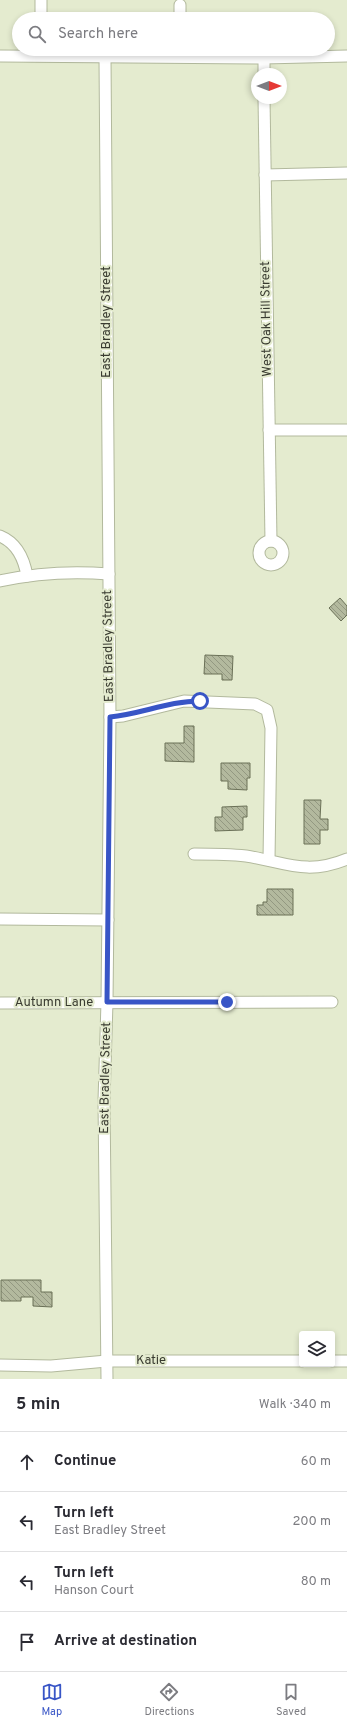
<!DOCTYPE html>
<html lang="en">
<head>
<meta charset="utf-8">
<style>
  :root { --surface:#fff; --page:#f7f7f7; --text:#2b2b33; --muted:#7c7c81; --line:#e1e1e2; --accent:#3855c6 }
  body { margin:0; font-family:Overpass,sans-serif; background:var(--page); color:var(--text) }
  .controls { position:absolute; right:12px; bottom:12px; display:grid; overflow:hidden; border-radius:4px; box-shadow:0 2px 6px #0003 }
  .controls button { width:36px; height:36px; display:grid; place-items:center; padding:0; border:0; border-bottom:1px solid var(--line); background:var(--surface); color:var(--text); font:20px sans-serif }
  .compass { position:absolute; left:251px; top:68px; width:36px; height:36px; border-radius:50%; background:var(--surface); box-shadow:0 2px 6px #0003; rotate:90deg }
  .stop { position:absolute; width:12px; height:12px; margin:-9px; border:3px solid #3855c6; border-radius:50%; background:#fff }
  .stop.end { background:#3855c6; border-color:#fff; box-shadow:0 1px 4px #0008 }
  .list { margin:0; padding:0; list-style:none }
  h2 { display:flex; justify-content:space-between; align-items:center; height:52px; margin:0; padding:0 16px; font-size:17px }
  h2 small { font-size:13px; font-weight:400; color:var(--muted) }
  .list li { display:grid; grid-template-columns:26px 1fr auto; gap:12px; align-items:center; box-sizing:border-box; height:60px; padding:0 16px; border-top:1px solid var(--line) }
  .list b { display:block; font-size:15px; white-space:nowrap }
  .list p { margin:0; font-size:13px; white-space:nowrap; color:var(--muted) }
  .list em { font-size:13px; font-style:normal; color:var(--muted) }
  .icon { flex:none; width:22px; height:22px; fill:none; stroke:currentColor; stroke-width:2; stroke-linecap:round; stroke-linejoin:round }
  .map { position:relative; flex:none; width:347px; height:1379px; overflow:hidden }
  .search { position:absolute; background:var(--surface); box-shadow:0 2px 6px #0003; left:12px; right:12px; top:12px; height:44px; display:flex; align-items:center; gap:10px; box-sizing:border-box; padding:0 14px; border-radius:22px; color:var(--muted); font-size:15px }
  .sheet { height:292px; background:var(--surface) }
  nav { display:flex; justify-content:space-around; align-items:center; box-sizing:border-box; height:56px; border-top:1px solid var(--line); background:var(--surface); font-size:11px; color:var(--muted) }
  nav a { display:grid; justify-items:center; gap:2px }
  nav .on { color:var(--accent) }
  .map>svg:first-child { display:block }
  .building { fill:url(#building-back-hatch); stroke:#6a7057 }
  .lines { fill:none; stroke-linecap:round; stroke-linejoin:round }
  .minor-casing { stroke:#b2b99d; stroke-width:13 }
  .minor { stroke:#fff; stroke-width:11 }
  .route { stroke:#3855c6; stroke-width:5 }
  .labels { text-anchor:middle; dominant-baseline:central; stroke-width:4; stroke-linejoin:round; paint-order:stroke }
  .street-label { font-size:13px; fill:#393b30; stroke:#e4ebcf }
</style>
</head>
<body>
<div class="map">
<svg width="347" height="1379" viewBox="0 0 347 1379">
  <defs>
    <pattern id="building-back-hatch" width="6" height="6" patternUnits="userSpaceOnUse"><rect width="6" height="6" fill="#b3b99e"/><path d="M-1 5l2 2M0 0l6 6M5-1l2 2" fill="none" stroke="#939881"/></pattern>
  </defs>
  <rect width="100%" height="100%" fill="#e4ebcf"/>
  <g class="building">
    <path d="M340 598 347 606V615L341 621 329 608Z"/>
    <path d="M205 655 233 656 232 680H222V674H204Z"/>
    <path d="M184 726H194V762L165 761V743H184Z"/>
    <path d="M221 763H250V778H247V790L228 789V781H221Z"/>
    <path d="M304 800H321L320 819H328V830H320V844H304Z"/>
    <path d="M247 806V817H243V830L215 831V817H222V807Z"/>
    <path d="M267 889H293V915H257V905H263V902H267Z"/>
    <path d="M1 1280H41V1292H52V1307L33 1306V1297H21V1301H1Z"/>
  </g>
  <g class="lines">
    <defs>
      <g id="minor">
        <path d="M41 0V19"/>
        <path d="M180 5V19"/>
        <path d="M0 56 264 58 347 56"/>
        <path d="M105 58 110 717 107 1002 104 1101 107 1379"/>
        <path d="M264 58V74"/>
        <path d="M264 98 271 541"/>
        <path d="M265 175 347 173"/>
        <path d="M269 430H347"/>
        <path d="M0 536C17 543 24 558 27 576"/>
        <circle cx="271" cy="553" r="12"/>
        <path d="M0 581C36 573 72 571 109 574"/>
        <path d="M110 717 123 716 184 701 255 704 267 710 271 728 269 860"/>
        <path d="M194 854C211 854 228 854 246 856 285 862 306 876 347 859"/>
        <path d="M0 919 108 920"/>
        <path d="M0 1003 332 1002"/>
        <path d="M332 1361H347"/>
        <path d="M0 1365 51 1366 107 1361H302"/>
      </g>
    </defs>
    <use href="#minor" class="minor-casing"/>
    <use href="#minor" class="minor"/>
  </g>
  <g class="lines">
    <path class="route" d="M200 701C169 701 141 714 110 717L107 1002H227"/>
  </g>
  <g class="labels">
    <g class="street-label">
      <text transform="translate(267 319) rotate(-91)">West Oak Hill Street</text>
      <text transform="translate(107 322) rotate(-90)">East Bradley Street</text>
      <text transform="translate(109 646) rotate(-91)">East Bradley Street</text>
      <text x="54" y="1003">Autumn Lane</text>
      <text transform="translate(106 1078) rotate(-89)">East Bradley Street</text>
      <text x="151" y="1361">Katie</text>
    </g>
  </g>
</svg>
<div class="controls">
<button><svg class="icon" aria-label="layers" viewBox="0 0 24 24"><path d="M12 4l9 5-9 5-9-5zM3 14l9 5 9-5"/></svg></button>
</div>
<svg class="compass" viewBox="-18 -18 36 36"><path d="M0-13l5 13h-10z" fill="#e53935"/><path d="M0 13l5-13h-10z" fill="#7c7c81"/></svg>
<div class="stop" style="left:200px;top:701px"></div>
<div class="stop end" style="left:227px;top:1002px"></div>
<div class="search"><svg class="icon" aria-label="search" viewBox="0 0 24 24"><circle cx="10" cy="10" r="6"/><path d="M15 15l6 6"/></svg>Search here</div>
</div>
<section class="sheet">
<h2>5 min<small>Walk · 340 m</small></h2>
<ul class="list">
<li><svg class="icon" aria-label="ahead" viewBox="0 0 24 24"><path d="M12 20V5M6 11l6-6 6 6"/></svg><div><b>Continue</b></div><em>60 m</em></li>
<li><svg class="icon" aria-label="left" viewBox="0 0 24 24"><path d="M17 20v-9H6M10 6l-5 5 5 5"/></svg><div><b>Turn left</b><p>East Bradley Street</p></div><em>200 m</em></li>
<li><svg class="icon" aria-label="left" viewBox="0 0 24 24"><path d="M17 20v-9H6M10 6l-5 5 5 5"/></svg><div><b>Turn left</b><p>Hanson Court</p></div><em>80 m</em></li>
<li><svg class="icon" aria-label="arrive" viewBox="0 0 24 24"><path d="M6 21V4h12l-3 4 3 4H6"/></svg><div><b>Arrive at destination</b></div></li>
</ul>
</section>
<nav>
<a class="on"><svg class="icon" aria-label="map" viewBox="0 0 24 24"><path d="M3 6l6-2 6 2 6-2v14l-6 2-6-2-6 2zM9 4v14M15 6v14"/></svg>Map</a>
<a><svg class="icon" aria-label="directions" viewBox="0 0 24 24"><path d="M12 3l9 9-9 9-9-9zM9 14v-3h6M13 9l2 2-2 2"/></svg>Directions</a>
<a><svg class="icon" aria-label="saved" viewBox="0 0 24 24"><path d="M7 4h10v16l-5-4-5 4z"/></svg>Saved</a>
</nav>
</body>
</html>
